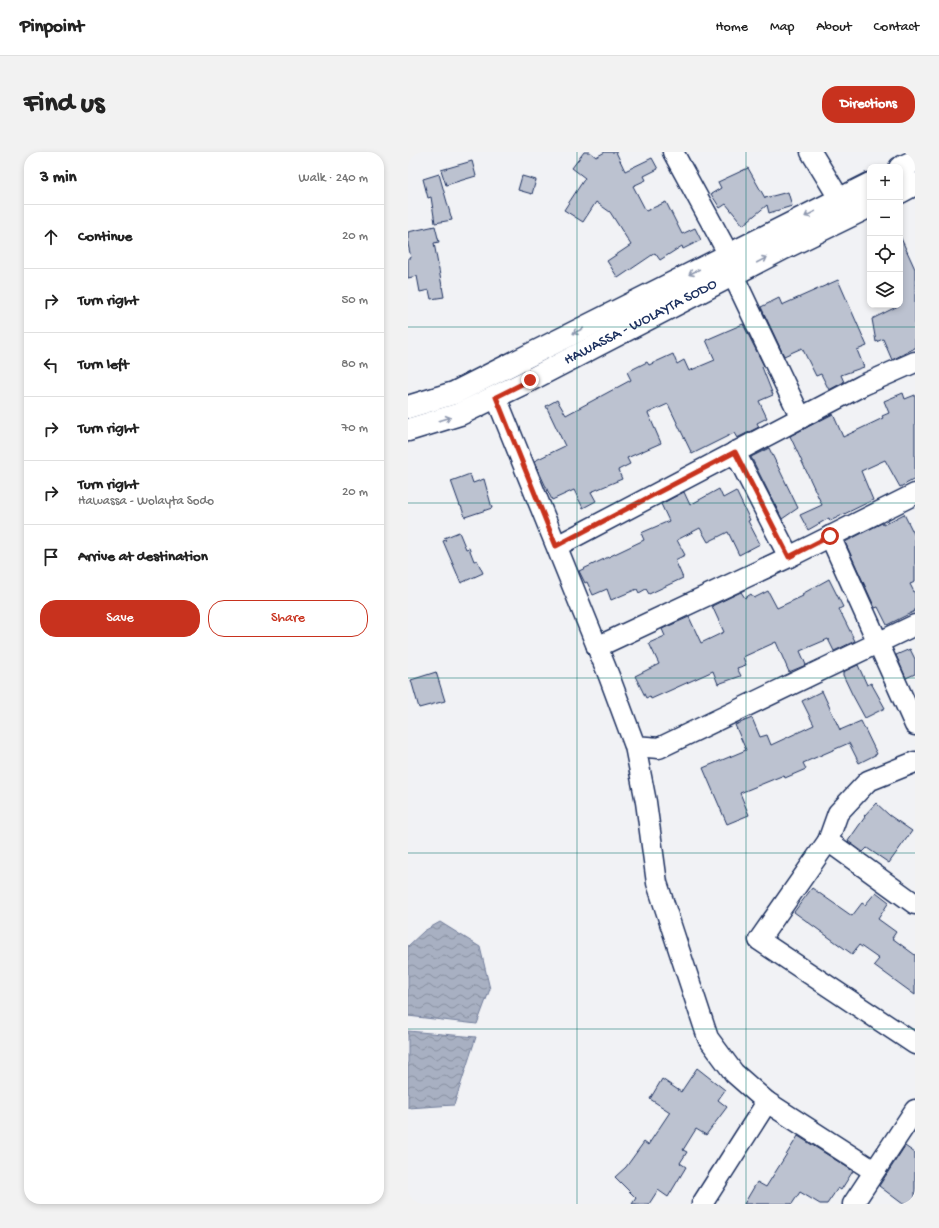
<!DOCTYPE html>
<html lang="en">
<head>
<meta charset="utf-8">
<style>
  :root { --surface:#fff; --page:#f2f2f2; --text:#222; --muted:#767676; --line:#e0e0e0; --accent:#c8321e }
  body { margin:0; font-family:"Gochi Hand",sans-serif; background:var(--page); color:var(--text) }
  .controls { position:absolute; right:12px; top:12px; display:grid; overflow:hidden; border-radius:8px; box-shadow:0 2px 6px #0003 }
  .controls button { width:36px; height:36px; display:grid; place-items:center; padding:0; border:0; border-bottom:1px solid var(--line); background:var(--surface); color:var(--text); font:20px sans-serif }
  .stop { position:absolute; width:12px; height:12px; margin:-9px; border:3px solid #c8321e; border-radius:50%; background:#fff }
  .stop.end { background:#c8321e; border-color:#fff; box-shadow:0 1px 4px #0008 }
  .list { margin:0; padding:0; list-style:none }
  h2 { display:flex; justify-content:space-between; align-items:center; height:52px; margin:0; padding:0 16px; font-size:17px }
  h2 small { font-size:13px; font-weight:400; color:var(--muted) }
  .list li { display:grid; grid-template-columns:26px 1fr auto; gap:12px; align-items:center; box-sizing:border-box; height:64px; padding:0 16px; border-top:1px solid var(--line) }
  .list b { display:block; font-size:15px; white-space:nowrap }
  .list p { margin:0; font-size:13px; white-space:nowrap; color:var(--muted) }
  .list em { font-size:13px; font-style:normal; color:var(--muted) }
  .actions { display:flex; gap:8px; padding:12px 16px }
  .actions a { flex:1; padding:9px 0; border:1px solid var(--accent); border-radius:16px; text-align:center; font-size:14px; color:var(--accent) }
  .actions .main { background:var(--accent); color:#fff }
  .icon { flex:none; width:22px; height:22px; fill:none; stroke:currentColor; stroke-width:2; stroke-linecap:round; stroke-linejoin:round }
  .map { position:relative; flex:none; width:507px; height:1052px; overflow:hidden; border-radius:16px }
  header { display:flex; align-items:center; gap:24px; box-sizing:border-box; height:56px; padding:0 20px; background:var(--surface); border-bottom:1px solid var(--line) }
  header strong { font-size:19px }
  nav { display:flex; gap:22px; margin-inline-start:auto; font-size:14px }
  .intro { display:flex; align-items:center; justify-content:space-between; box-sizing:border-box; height:96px; padding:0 24px }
  h1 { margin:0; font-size:28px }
  .button { padding:10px 18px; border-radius:16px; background:var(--accent); color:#fff; font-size:14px; font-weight:700 }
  main { display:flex; gap:24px; padding:0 24px }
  aside { flex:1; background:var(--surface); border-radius:16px; box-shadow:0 2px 6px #0003 }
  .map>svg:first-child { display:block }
  .water { fill:url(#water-waves); stroke:#707c9a }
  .building { fill:#bcc2d0; stroke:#1b2f5e }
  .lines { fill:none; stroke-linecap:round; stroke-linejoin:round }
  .minor-casing { stroke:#1b2f5e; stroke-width:23 }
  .major-casing { stroke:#1b2f5e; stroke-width:25 }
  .minor { stroke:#fff; stroke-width:20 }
  .major { stroke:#fff; stroke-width:22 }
  .oneway { stroke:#8d97ae }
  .route { stroke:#c8321e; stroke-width:5 }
  .grid { fill:none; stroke:#0f766e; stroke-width:1; stroke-opacity:0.55 }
  .labels { text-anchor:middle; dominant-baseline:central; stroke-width:3; stroke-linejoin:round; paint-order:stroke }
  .street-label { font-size:15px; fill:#1b2f5e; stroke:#fff }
</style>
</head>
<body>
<header>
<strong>Pinpoint</strong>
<nav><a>Home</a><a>Map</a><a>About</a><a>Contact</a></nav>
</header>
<div class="intro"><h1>Find us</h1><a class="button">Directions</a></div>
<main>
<aside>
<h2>3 min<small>Walk · 240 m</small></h2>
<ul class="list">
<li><svg class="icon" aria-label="ahead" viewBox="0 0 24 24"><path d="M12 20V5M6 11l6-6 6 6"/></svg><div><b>Continue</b></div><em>20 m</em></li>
<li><svg class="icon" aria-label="right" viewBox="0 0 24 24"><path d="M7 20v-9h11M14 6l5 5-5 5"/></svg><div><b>Turn right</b></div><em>50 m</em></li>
<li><svg class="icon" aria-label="left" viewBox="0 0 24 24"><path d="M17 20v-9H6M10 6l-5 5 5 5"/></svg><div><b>Turn left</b></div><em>80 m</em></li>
<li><svg class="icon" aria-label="right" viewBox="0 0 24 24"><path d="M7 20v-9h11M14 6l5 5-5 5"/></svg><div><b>Turn right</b></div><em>70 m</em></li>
<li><svg class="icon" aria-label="right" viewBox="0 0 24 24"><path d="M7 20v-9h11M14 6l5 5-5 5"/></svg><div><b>Turn right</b><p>Hawassa - Wolayta Sodo</p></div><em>20 m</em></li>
<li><svg class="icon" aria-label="arrive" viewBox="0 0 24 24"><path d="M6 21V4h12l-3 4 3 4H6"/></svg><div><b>Arrive at destination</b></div></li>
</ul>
<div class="actions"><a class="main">Save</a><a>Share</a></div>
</aside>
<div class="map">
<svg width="507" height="1052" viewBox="0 0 507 1052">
  <defs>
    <pattern id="water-waves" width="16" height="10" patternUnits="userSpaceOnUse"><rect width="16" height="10" fill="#a8b0c2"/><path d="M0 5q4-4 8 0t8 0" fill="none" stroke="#8890a1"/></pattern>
  </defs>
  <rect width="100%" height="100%" fill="#f1f2f5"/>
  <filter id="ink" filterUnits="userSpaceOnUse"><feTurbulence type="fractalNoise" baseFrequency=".025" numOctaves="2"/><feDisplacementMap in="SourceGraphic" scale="8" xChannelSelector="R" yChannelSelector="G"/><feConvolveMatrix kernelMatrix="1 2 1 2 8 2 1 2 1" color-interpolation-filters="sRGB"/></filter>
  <g filter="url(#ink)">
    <g class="water">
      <path d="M32 770 72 795 82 837 69 872 0 864V794L16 779Z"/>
      <path d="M0 879 68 885 46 953 0 956Z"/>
    </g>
    <g class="building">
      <path d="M176 0H182L188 5 197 0H208L217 19 244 6 250 17 236 24 238 28 225 34 238 59 258 50 274 82 287 76 293 88 275 97 274 94 252 108 247 101 210 126 199 109 223 93 202 60 188 50 175 70 156 58 177 26 164 16Z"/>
      <path d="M64 9 68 24 38 33 33 18Z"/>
      <path d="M340 16 357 46 380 40 384 54 361 61 359 53 335 73 318 52 312 56 303 42 313 36 310 30Z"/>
      <path d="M31 22 44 68 27 71 23 45 20 46 15 27Z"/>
      <path d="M114 24 128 28 124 42 110 38Z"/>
      <path d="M27 74 31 90 26 91 36 145 23 147 21 138 12 140 9 124 0 126V106H3L0 92V80Z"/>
      <path d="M492 84 507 117V196L484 208 475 187 468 190 464 167 492 153Z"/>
      <path d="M430 128 459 194 449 198 456 215 433 223 436 230 421 238 413 222 408 224 394 196 376 204 353 155 371 146 374 153Z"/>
      <path d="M335 172 356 214 354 215 365 243 351 249 359 266 349 271 351 275 329 286 326 281 284 302 260 252 240 261 253 291 219 306 222 312 210 318 214 327 183 340 188 349 175 356 166 338 144 348 126 309 157 294 138 254 149 248 158 263 223 228 219 220 239 210 241 213 265 202 269 212 276 208 281 219 307 208 298 188Z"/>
      <path d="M495 241 497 247 507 243V327L492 335 477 308 453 319 465 348 422 369 421 366 400 378 392 363 414 353 382 284 425 262 435 285 475 266 474 264 481 261 476 249Z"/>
      <path d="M361 296 390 356 374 367 343 305Z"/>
      <path d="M62 322 65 331 76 327 84 356 57 365 53 354H52L43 329Z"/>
      <path d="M311 337 315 346 328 339 342 368 340 369 352 392 331 403 320 380 300 390 292 376 269 388 277 403 267 408 275 426 241 442 238 437 231 441 229 437 203 448 199 437 185 443 179 430 177 431 171 419 236 388 233 381 261 369 253 352 276 340 282 353Z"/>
      <path d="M496 362 507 384V430L502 432 507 442V459L479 473 470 455 467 456 437 390 474 371 475 373Z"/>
      <path d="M51 380 58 397 61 396 66 409 69 408 75 421 53 431 35 389 38 388 36 386Z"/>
      <path d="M421 427 435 455 431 457 447 489 426 499 420 487 392 499 398 513 381 520 368 490 335 505 338 513 329 516 333 524 310 532 305 519 243 547 242 544 238 546 227 524 251 512 241 491 257 484 254 477 281 465 293 491 316 480 304 454 333 440 337 446 343 442 346 446 360 439 369 456 395 444 394 442Z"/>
      <path d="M502 497 507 507V522L498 526 488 503Z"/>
      <path d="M450 513 459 533 463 531 477 556 457 566 444 542 435 523V520Z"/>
      <path d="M28 520 37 549 11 556 3 528Z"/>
      <path d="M414 539 432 578 453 569 469 602 451 611 441 591 395 611 398 617 377 626 376 623 332 641 341 663 319 672 295 616 338 598 327 573 344 566 352 585 359 583 363 593 406 573 394 549Z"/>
      <path d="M468 651 481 663 504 679 481 711 459 696 455 700 440 689 457 665 456 664Z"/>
      <path d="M404 736 444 764 454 751 457 753 468 740 481 750 470 767 488 780 484 786 507 803V843L466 813 471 807 451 793 444 802 386 760Z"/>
      <path d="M289 916 317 938 310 948 319 955 298 983 288 977 275 998 279 1000 272 1011 278 1015 260 1045 250 1038 241 1052H224L228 1046 207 1025 218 1015 236 990 240 993 262 960 242 947 254 927 273 940Z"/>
      <path d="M390 984 445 1019 433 1038 430 1036 419 1052H412L392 1040 384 1052H336L349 1030 358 1035Z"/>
      <path d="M497 994 507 1001V1052H495L471 1034Z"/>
    </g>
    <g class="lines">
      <defs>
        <g id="minor">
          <path d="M265 0 321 103"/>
          <path d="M403 0 440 61"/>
          <path d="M325 123 393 266"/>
          <path d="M88 245 201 524 227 594 238 650 249 731 300 886 326 921 359 950 466 1019"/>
          <path d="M327 300 381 405"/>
          <path d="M422 384 507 573"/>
          <path d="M149 394 455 233 507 210"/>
          <path d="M189 495 381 405 507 342"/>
          <path d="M227 594 251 596 507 473"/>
          <path d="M507 610 460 629 430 661 420 689 507 752"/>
          <path d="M420 689 351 788 507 892"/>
          <path d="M294 1052 359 950"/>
          <path d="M445 1052 507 958"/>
        </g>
        <g id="major">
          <path d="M492 16 507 9"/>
          <path d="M492 40 507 32"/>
          <path d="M0 255 46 241 462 32"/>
          <path id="s1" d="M0 278 52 262 122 228 376 96 462 54"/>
        </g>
      </defs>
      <use href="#minor" class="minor-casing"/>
      <use href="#major" class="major-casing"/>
      <use href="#minor" class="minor"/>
      <use href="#major" class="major"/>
    </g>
    <defs><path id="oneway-shaft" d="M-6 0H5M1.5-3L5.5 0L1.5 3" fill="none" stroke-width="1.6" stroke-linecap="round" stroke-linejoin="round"/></defs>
    <g class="oneway">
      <use href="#oneway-shaft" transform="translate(402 62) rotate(153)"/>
      <use href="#oneway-shaft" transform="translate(354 108) rotate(-28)"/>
      <use href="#oneway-shaft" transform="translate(286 120) rotate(153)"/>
      <use href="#oneway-shaft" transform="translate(170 179) rotate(153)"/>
      <use href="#oneway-shaft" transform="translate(37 267) rotate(-17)"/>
    </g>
  </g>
  <g class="lines" filter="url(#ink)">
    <path class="route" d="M122 228 88 245 148 394 327 300 381 405 422 384"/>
  </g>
  <path class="grid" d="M169 0V1052M338 0V1052M0 175H507M0 351H507M0 526H507M0 701H507M0 877H507"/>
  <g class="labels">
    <g class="street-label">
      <text stroke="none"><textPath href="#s1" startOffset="257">HAWASSA - WOLAYTA SODO</textPath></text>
    </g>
  </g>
</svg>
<div class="controls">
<button>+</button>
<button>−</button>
<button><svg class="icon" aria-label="locate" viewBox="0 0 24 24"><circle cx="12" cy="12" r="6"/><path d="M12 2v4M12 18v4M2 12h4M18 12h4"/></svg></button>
<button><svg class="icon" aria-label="layers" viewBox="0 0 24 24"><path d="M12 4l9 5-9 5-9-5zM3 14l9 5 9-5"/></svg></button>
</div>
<div class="stop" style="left:422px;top:384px"></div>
<div class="stop end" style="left:122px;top:228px"></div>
</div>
</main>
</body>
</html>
